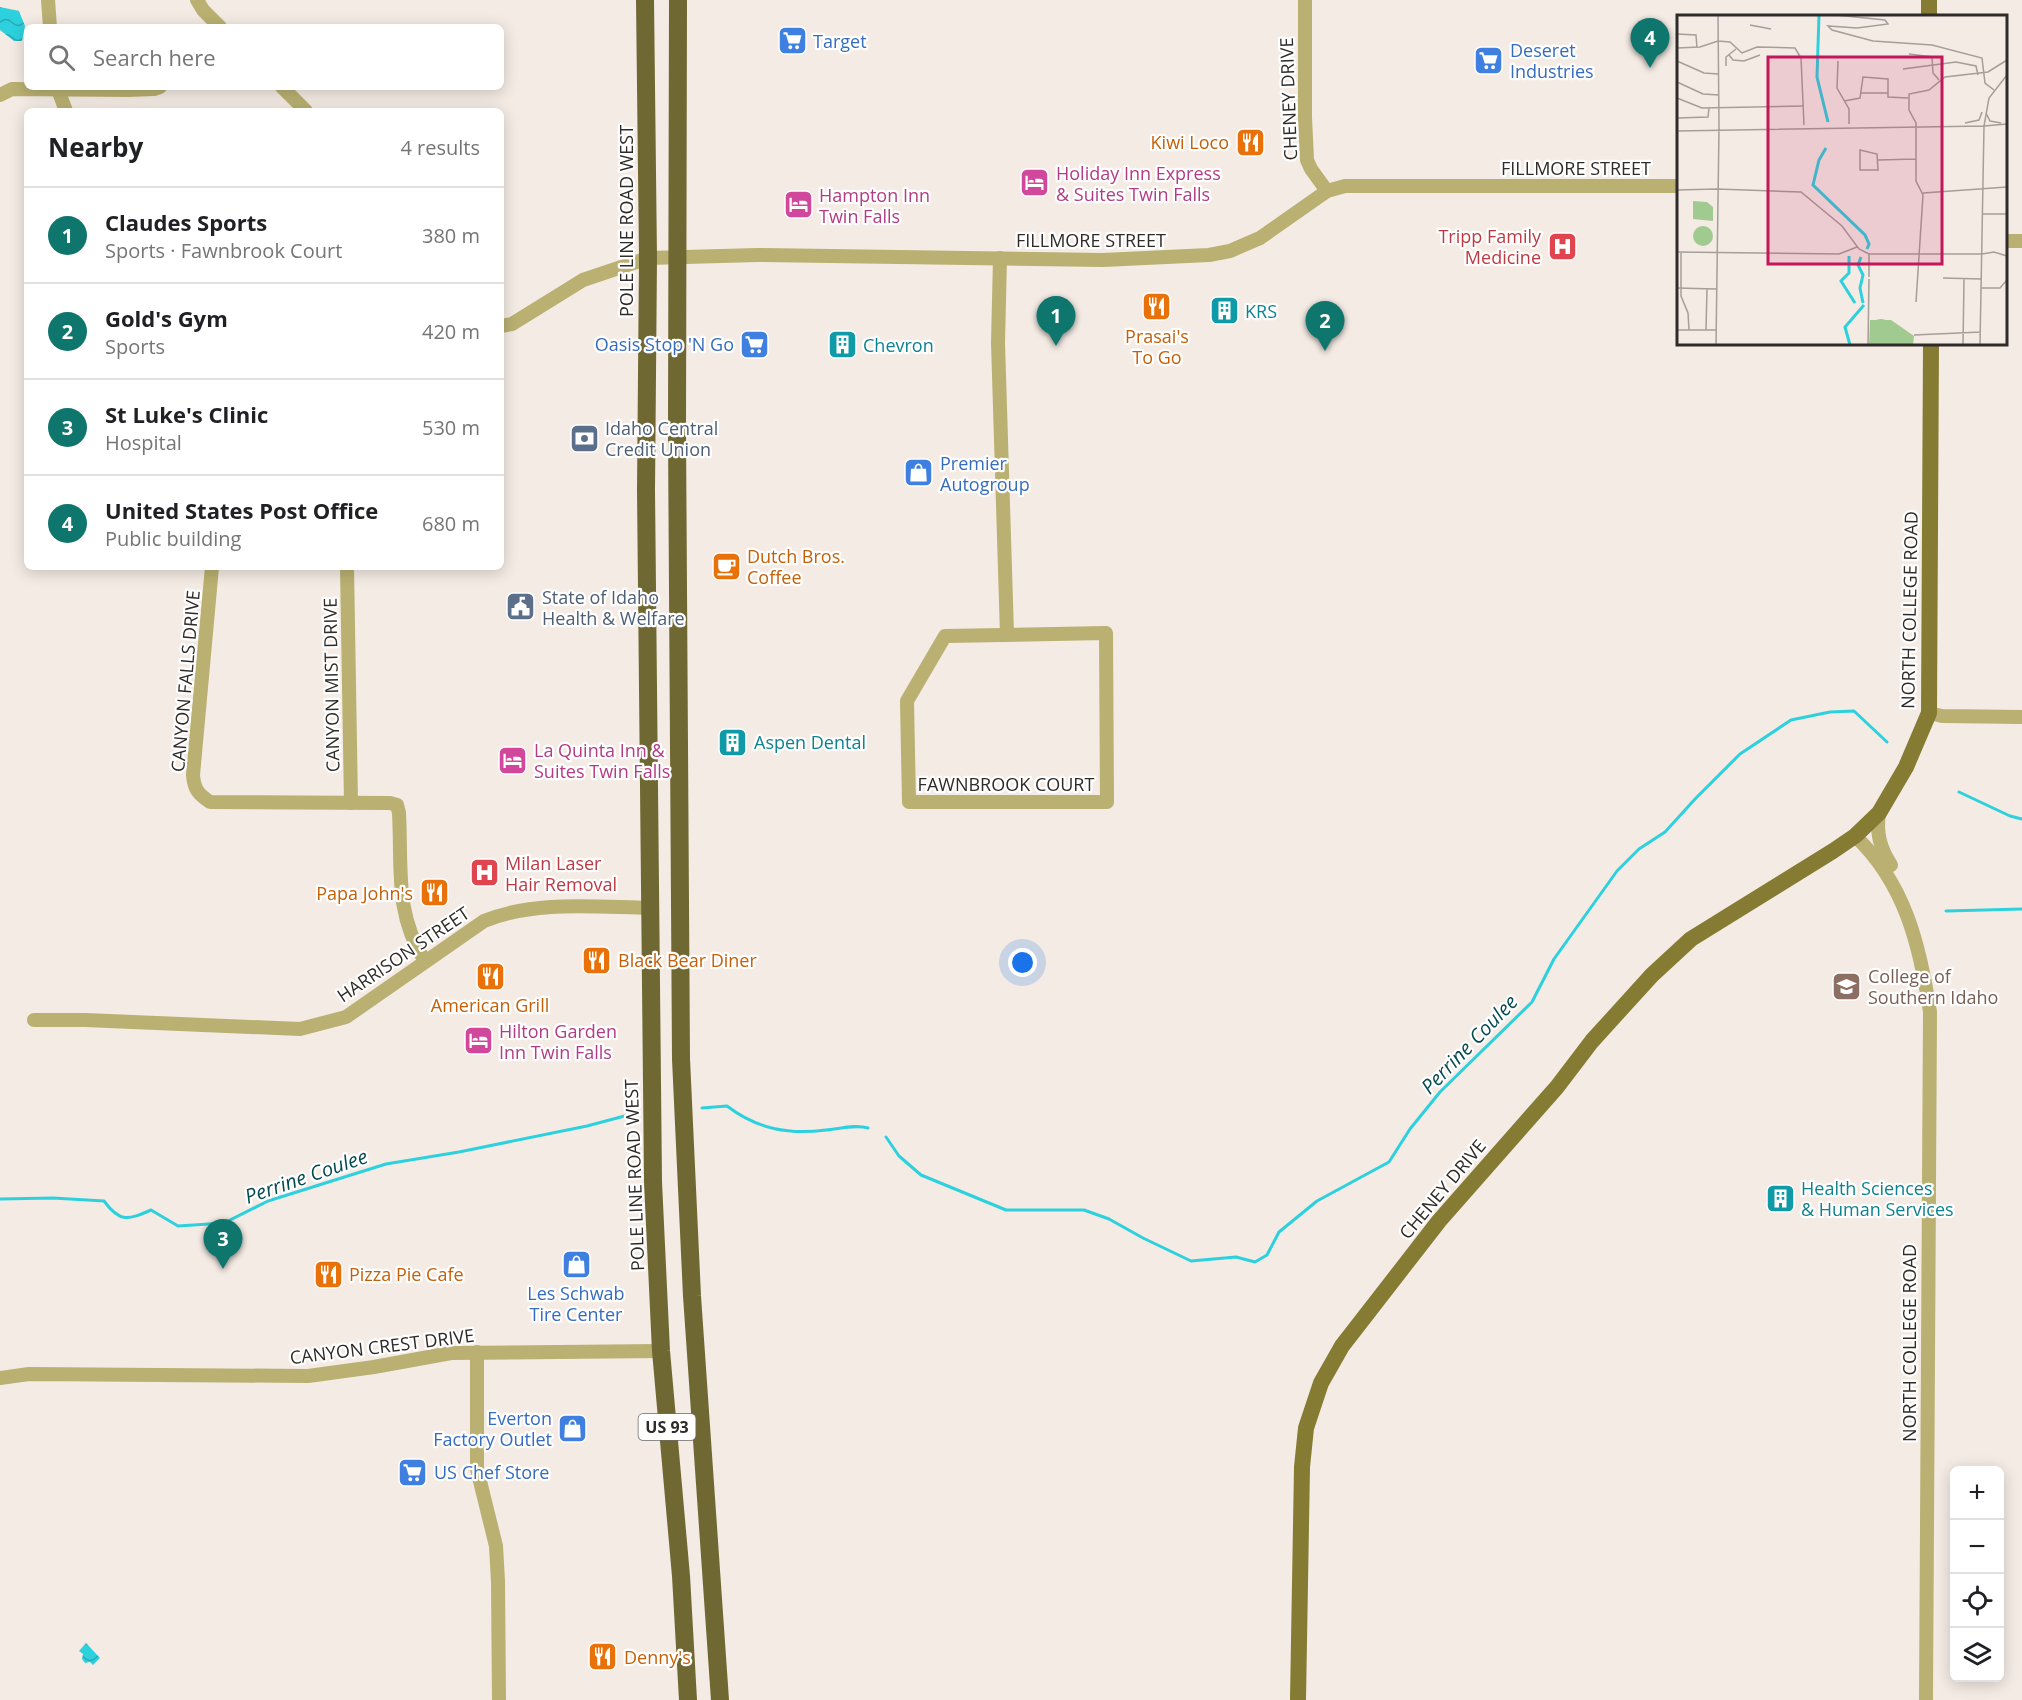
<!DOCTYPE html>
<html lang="en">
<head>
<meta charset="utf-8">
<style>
  :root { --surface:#fff; --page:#f6f6f6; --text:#202124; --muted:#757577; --line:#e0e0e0; --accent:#0f766e }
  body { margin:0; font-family:"Open Sans",sans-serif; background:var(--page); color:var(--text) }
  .controls { position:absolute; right:18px; bottom:18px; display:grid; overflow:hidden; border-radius:9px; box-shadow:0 3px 15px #0003 }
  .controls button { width:54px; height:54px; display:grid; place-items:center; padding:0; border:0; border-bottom:2px solid var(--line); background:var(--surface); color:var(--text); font:30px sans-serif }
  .you { position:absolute; left:1023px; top:963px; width:21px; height:21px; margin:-15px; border:4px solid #fff; border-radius:50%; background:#1a73e8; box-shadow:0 0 0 9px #1a73e833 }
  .badge { display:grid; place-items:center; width:39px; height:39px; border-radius:50%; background:var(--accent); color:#fff; font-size:20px; font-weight:700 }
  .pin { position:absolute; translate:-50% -50px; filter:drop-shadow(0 2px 3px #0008) }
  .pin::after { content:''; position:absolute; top:32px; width:21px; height:18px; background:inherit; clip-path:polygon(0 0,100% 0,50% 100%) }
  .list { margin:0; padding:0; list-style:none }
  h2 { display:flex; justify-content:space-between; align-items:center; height:78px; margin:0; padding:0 24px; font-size:26px }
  h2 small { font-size:20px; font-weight:400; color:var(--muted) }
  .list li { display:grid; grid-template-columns:39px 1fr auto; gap:18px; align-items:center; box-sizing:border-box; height:96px; padding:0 24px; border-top:2px solid var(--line) }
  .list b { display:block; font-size:22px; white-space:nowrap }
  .list p { margin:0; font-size:20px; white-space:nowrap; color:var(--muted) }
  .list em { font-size:20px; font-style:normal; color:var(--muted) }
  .icon { flex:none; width:33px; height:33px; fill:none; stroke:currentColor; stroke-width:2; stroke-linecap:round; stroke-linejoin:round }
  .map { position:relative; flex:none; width:2022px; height:1700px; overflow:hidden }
  .search { position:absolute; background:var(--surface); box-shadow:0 3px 15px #0003; left:24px; top:24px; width:480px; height:66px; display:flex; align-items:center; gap:15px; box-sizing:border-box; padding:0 21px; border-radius:9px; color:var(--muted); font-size:22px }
  .panel { position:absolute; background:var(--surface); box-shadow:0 3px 15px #0003; left:24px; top:108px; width:480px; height:462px; border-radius:9px }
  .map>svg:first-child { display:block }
  .water { fill:url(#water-waves) }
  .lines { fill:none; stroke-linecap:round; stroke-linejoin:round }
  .stream { stroke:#2dd1de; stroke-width:3 }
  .minor { stroke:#b9b071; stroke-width:14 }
  .major { stroke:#857b32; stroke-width:16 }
  .highway { stroke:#706832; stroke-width:18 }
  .labels { text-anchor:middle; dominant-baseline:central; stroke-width:4.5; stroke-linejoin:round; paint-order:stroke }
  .shield { fill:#fff; stroke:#6d6b68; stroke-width:1.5 }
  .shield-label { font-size:16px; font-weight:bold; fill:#2e2b28 }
  .shop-label { font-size:18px; fill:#366cbe; stroke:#fff; text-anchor:start }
  .street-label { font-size:18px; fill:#2e2b28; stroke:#fff }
  .food-label { font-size:18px; fill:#c56008; stroke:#fff; text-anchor:start }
  .hotel-label { font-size:18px; fill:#b23c85; stroke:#fff; text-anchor:start }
  .health-label { font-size:18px; fill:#be3a42; stroke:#fff; text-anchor:end }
  .culture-label { font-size:18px; fill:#0d838f; stroke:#fff; text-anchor:start }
  .service-label { font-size:18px; fill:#4e5e75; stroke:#fff; text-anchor:start }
  .education-label { font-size:18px; fill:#785e54; stroke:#fff; text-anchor:start }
  .water-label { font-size:20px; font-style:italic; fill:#044b50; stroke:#fff }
  .inset-river { fill:none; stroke:#2dd1de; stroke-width:3 }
  .inset-road { fill:none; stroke:#a59e99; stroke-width:1.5 }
  .view { fill:#c2185b; fill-opacity:0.15; stroke:#c2185b; stroke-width:3 }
  .inset-edge { fill:none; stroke:#2e2b28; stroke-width:3 }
</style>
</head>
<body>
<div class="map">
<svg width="2022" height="1700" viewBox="0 0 2022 1700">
  <defs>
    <pattern id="water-waves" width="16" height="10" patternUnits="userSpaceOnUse" patternTransform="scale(1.5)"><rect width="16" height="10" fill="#2dd1de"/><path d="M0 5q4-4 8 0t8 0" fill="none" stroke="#27aab4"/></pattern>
  </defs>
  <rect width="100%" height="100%" fill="#f4ebe4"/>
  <g class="water">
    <path d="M0 7 19 11 25 26 22 41H14L0 30Z"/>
    <path d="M86 1643 100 1658 93 1665 90 1662 85 1663 82 1659 83 1654 79 1651Z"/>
  </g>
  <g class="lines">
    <g class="stream">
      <path d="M1959 792 2010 816 2022 819"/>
      <path d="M1946 911 2022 909"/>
      <path d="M702 1108 727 1106C757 1129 789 1135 826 1130 839 1129 855 1124 868 1128"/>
      <path d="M886 1137 899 1156 921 1175 1006 1210H1084L1109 1219 1143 1238 1191 1261 1236 1257 1255 1262 1267 1255 1279 1232 1317 1201 1389 1162 1410 1129 1440 1092 1532 1002 1554 959 1617 871 1639 849 1665 832 1696 798 1740 754 1791 720 1830 712 1854 711 1887 742"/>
      <path d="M0 1199 53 1198 104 1201C120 1223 128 1220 151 1210L178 1226 224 1223 268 1201 386 1164 459 1152 587 1126 632 1114"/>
    </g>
    <g class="minor">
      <path d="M48 0 50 27"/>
      <path d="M197 0 203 10 220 27"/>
      <path d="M1305 0V117L1307 160 1311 169 1327 191"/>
      <path d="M57 87 66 111"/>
      <path d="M282 87 306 111"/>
      <path d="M0 95 12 89 128 90 154 89 160 87"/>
      <path d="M2006 241H2022"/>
      <path d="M1000 258 998 343 1007 634"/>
      <path d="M501 326 512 324 583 280 648 258 758 255 1103 260 1209 255 1230 251 1260 238 1327 191 1345 186H1678"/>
      <path d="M212 567 193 775C194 789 198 794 210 802L390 803 397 805 399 813C402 866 394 914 425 961"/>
      <path d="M347 567 351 803"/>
      <path d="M1106 633 1107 802H909L907 701 945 636Z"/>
      <path d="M1929 713 1942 716 2022 717"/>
      <path d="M1879 813C1876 833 1880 848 1891 865"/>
      <path d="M1855 836C1905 883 1920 946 1930 1012L1926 1700"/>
      <path d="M34 1020H85L300 1029 346 1017 484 921C536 900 595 907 649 908"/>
      <path d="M477 1352V1469L496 1546 498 1581 499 1700"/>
      <path d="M0 1378 29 1374 308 1376 374 1367 451 1353 661 1351"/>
    </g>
    <g class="major">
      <path d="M1929 0V16"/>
      <path d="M1298 1700 1302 1467 1306 1428 1321 1383 1342 1346 1439 1221 1557 1087 1592 1041 1652 975 1691 939 1833 851 1855 836 1879 813 1906 767 1929 713 1931 344"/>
    </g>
    <g class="highway">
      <path d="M645 0 648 258 646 490 653 1182 661 1351 681 1576 688 1700"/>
      <path d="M678 0 677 432 681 1059 692 1296 720 1700"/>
    </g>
  </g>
  <defs>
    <symbol id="supermarket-square" viewBox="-11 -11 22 22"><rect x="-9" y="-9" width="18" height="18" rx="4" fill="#3f7fe0" stroke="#fff"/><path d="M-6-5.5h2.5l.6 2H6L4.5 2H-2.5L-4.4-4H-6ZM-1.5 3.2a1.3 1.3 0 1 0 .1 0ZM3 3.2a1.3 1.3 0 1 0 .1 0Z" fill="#fff"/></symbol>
    <symbol id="restaurant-square" viewBox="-11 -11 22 22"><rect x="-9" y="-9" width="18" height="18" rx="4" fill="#e8710a" stroke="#fff"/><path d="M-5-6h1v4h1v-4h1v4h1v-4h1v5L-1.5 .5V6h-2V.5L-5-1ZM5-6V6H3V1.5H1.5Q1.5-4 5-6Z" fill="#fff"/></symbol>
    <symbol id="hotel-square" viewBox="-11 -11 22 22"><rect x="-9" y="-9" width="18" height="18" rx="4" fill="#d1479c" stroke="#fff"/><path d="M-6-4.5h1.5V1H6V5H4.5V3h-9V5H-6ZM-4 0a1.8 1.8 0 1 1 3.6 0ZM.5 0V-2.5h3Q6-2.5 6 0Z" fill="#fff"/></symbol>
    <symbol id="hospital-square" viewBox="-11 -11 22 22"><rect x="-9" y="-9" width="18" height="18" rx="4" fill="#e0444e" stroke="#fff"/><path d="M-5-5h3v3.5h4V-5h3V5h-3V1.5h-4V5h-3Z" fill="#fff"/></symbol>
    <symbol id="building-square" viewBox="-11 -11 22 22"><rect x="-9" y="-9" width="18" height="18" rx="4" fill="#0f9aa8" stroke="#fff"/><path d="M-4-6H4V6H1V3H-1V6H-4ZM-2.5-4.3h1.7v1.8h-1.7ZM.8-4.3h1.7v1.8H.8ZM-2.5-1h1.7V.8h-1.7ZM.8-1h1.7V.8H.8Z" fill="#fff"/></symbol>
    <symbol id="bank-square" viewBox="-11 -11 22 22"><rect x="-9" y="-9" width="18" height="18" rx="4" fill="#5c6f8a" stroke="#fff"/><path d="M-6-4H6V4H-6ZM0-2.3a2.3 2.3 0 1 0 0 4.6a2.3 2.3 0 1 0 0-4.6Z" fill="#fff"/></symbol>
    <symbol id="shop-square" viewBox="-11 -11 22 22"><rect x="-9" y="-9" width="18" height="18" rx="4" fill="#3f7fe0" stroke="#fff"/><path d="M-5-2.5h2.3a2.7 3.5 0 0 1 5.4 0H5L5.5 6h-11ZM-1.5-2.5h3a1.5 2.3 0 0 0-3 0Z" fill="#fff"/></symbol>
    <symbol id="cafe-square" viewBox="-11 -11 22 22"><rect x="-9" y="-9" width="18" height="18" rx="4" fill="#e8710a" stroke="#fff"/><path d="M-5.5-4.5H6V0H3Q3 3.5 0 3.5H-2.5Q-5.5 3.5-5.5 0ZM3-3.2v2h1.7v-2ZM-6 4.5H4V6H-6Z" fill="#fff"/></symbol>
    <symbol id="civic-square" viewBox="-11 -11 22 22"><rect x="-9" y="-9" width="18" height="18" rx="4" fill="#5c6f8a" stroke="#fff"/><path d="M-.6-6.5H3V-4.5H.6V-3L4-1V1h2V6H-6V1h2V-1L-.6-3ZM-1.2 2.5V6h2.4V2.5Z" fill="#fff"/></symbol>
    <symbol id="university-square" viewBox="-11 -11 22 22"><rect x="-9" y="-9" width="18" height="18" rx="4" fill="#8d6e63" stroke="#fff"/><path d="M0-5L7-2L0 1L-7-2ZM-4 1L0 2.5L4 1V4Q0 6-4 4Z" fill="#fff"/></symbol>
  </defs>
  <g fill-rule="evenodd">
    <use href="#supermarket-square" x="776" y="24" width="33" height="33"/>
    <use href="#supermarket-square" x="1472" y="44" width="33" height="33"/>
    <use href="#restaurant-square" x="1234" y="126" width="33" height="33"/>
    <use href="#hotel-square" x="1018" y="166" width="33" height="33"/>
    <use href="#hotel-square" x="782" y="188" width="33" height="33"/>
    <use href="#hospital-square" x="1546" y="230" width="33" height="33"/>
    <use href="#restaurant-square" x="1140" y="290" width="33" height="33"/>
    <use href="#building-square" x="1208" y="294" width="33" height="33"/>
    <use href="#supermarket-square" x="738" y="328" width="33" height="33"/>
    <use href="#building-square" x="826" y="328" width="33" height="33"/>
    <use href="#bank-square" x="568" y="422" width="33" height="33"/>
    <use href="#shop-square" x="902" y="456" width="33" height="33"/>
    <use href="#cafe-square" x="710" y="550" width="33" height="33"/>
    <use href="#civic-square" x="504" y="590" width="33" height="33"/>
    <use href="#building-square" x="716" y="726" width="33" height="33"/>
    <use href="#hotel-square" x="496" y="744" width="33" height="33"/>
    <use href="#hospital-square" x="468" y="856" width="33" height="33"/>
    <use href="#restaurant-square" x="418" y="876" width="33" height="33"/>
    <use href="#restaurant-square" x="580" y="944" width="33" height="33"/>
    <use href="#restaurant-square" x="474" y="960" width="33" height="33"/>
    <use href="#university-square" x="1830" y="970" width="33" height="33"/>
    <use href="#hotel-square" x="462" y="1024" width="33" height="33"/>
    <use href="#building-square" x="1764" y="1182" width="33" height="33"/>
    <use href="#shop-square" x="560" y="1248" width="33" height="33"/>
    <use href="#restaurant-square" x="312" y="1258" width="33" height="33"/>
    <use href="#shop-square" x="556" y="1412" width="33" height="33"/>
    <use href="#supermarket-square" x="396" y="1456" width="33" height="33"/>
    <use href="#restaurant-square" x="586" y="1640" width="33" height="33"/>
  </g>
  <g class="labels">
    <rect class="shield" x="638.5" y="1414" width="57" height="26" rx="4.5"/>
    <g class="shield-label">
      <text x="667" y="1427">US 93</text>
    </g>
    <g class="shop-label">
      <text x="813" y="41">Target</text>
      <text x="1510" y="50">Deseret<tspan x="1510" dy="21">Industries</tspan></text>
      <text x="734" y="344" text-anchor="end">Oasis Stop 'N Go</text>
      <text x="940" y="463">Premier<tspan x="940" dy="21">Autogroup</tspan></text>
      <text x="576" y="1293" text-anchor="middle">Les Schwab<tspan x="576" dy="21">Tire Center</tspan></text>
      <text x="552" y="1418" text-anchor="end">Everton<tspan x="552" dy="21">Factory Outlet</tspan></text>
      <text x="434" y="1472">US Chef Store</text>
    </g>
    <g class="street-label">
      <text transform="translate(1288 99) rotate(-92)">CHENEY DRIVE</text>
      <text x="1576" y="168">FILLMORE STREET</text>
      <text transform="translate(626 221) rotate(-90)">POLE LINE ROAD WEST</text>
      <text x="1091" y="240">FILLMORE STREET</text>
      <text transform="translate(1909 610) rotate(-89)">NORTH COLLEGE ROAD</text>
      <text transform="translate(185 681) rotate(-85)">CANYON FALLS DRIVE</text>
      <text transform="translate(331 685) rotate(-91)">CANYON MIST DRIVE</text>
      <text x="1006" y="784">FAWNBROOK COURT</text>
      <text transform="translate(403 954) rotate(-34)">HARRISON STREET</text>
      <text transform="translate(634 1175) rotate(-92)">POLE LINE ROAD WEST</text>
      <text transform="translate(1442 1189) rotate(-50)">CHENEY DRIVE</text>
      <text transform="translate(1909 1343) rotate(-90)">NORTH COLLEGE ROAD</text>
      <text transform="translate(382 1346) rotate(-7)">CANYON CREST DRIVE</text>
    </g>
    <g class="food-label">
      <text x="1229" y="142" text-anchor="end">Kiwi Loco</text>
      <text x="1157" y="336" text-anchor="middle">Prasai's<tspan x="1157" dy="21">To Go</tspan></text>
      <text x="747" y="556">Dutch Bros.<tspan x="747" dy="21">Coffee</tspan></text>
      <text x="413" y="893" text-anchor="end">Papa John's</text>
      <text x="618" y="960">Black Bear Diner</text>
      <text x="490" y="1005" text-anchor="middle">American Grill</text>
      <text x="349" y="1274">Pizza Pie Cafe</text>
      <text x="624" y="1657">Denny's</text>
    </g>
    <g class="hotel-label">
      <text x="1056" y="173">Holiday Inn Express<tspan x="1056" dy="21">&amp; Suites Twin Falls</tspan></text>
      <text x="819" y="195">Hampton Inn<tspan x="819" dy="21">Twin Falls</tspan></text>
      <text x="534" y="750">La Quinta Inn &amp;<tspan x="534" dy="21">Suites Twin Falls</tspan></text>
      <text x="499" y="1031">Hilton Garden<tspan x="499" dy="21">Inn Twin Falls</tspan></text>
    </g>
    <g class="health-label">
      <text x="1541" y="236">Tripp Family<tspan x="1541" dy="21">Medicine</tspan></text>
      <text x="505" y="863" text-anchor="start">Milan Laser<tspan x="505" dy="21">Hair Removal</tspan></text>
    </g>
    <g class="culture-label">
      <text x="1245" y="311">KRS</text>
      <text x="863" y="345">Chevron</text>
      <text x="754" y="742">Aspen Dental</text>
      <text x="1801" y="1188">Health Sciences<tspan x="1801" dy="21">&amp; Human Services</tspan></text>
    </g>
    <g class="service-label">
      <text x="605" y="428">Idaho Central<tspan x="605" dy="21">Credit Union</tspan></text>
      <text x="542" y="597">State of Idaho<tspan x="542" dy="21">Health &amp; Welfare</tspan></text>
    </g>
    <g class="education-label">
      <text x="1868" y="976">College of<tspan x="1868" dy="21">Southern Idaho</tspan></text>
    </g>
    <g class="water-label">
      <text transform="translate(1469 1044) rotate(-46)">Perrine Coulee</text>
      <text transform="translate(306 1176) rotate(-19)">Perrine Coulee</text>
    </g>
  </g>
  <g transform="translate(1677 15)">
    <rect width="330" height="330" fill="#f4ebe4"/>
    <path d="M193 305H214L237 321 236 330H192Z" fill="#a0ca8f"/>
    <path d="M16 186 30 187 36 192V206L16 204ZM16 221a10 10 0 1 1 20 0a10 10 0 1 1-20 0ZM193 315a11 11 0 1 1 22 0a11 11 0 1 1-22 0ZM218 314 229 318 233 329 218 328Z" fill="#a0ca8f"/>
    <path class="inset-river" d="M142 0 140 62 151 107M149 133 142 145 136 170 188 220 192 229 190 234M172 241V258L164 266 178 288M184 242 181 250 186 260 183 273 186 288M173 330 168 312 187 290"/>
    <path class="inset-road" d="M41 0 42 113M159 0 208 5 211 9 180 13 151 11 155 15 196 26 255 30 305 43 308 68 317 75M73 10 94 14M0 19 19 20 20 33M0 33 23 32 41 26 53 27 65 38 80 32 118 33 124 43 127 110M232 39 255 42 256 58 262 65M52 40 56 45 67 46 83 40M0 46 27 58 41 59M161 46 160 73 172 94V109M49 51V42L59 34M226 54 279 47 299 51 301 60M0 67 26 79 42 80M183 78H211M0 83 25 93 127 91M167 86 183 83 186 62 211 64V82L231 83M309 98 313 106 324 108M0 103 31 102 32 93M288 108 302 105 305 97M0 116 307 111 312 83 330 60M183 135 200 139 201 155H183ZM201 145 239 144M40 174 124 177 165 211 182 234 192 239H305M0 175 40 174M246 178 330 172M305 199H330M0 237 162 239 180 232M4 237V281L11 298 12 315M305 239 317 237 330 241M192 262V239M266 263 304 264M0 273 39 274M304 273H323L330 265M239 287 246 180 239 166V108L232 95V79L252 75 268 62 311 57 330 45M0 315H39M29 315 30 274M237 320 304 317M39 330 42 113M191 330 192 264M286 330 287 264M303 330 307 111 330 109"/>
    <path class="view" d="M91 42H265V249H91Z"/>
    <rect width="330" height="330" class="inset-edge"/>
  </g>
</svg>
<div class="controls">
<button>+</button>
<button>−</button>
<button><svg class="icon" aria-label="locate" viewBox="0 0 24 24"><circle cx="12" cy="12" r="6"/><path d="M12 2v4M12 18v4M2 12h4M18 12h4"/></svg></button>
<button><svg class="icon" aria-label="layers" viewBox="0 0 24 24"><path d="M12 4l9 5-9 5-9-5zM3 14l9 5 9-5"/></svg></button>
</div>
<div class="you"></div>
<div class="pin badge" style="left:1056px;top:346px">1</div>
<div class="pin badge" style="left:1325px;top:351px">2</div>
<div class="pin badge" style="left:223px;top:1269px">3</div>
<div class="pin badge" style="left:1650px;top:68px">4</div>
<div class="search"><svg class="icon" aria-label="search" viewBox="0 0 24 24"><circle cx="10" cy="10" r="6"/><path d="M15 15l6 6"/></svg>Search here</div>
<section class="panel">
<h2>Nearby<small>4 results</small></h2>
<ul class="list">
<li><span class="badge">1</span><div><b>Claudes Sports</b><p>Sports · Fawnbrook Court</p></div><em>380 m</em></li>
<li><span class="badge">2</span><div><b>Gold's Gym</b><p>Sports</p></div><em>420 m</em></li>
<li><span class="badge">3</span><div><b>St Luke's Clinic</b><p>Hospital</p></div><em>530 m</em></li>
<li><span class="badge">4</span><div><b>United States Post Office</b><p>Public building</p></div><em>680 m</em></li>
</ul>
</section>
</div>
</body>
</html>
